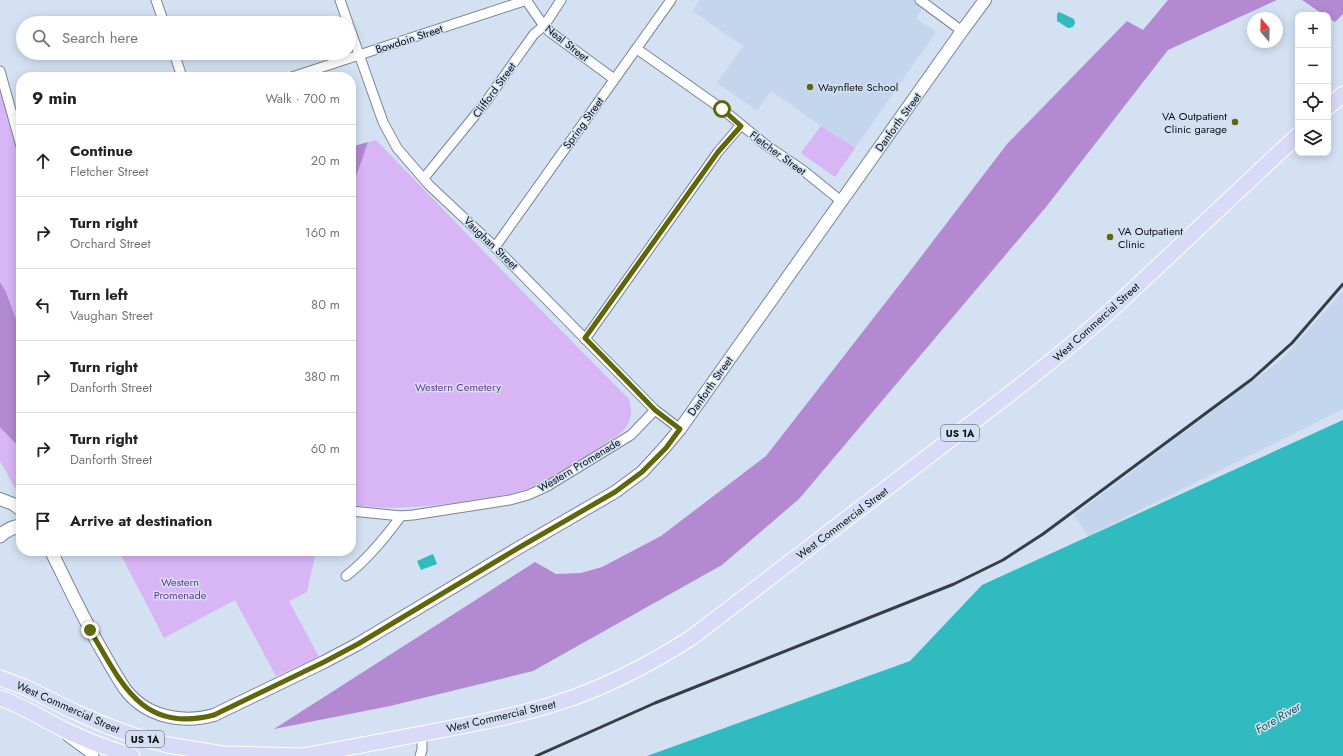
<!DOCTYPE html>
<html lang="en">
<head>
<meta charset="utf-8">
<style>
  :root { --surface:#fff; --page:#f6f6f6; --text:#222; --muted:#767676; --line:#e0e0e0 }
  body { margin:0; font-family:Jost,sans-serif; background:var(--page); color:var(--text) }
  .controls { position:absolute; right:12px; top:12px; display:grid; overflow:hidden; border-radius:8px; box-shadow:0 2px 10px #0003 }
  .controls button { width:36px; height:36px; display:grid; place-items:center; padding:0; border:0; border-bottom:1px solid var(--line); background:var(--surface); color:var(--text); font:20px sans-serif }
  .compass { position:absolute; left:1247px; top:12px; width:36px; height:36px; border-radius:50%; background:var(--surface); box-shadow:0 2px 10px #0003; rotate:341deg }
  .stop { position:absolute; width:12px; height:12px; margin:-9px; border:3px solid #5f670a; border-radius:50%; background:#fff }
  .stop.end { background:#5f670a; border-color:#fff; box-shadow:0 1px 4px #0008 }
  .list { margin:0; padding:0; list-style:none }
  h2 { display:flex; justify-content:space-between; align-items:center; height:52px; margin:0; padding:0 16px; font-size:17px }
  h2 small { font-size:13px; font-weight:400; color:var(--muted) }
  .list li { display:grid; grid-template-columns:26px 1fr auto; gap:12px; align-items:center; box-sizing:border-box; height:72px; padding:0 16px; border-top:1px solid var(--line) }
  .list b { display:block; font-size:15px; white-space:nowrap }
  .list p { margin:0; font-size:13px; white-space:nowrap; color:var(--muted) }
  .list em { font-size:13px; font-style:normal; color:var(--muted) }
  .icon { flex:none; width:22px; height:22px; fill:none; stroke:currentColor; stroke-width:2; stroke-linecap:round; stroke-linejoin:round }
  .map { position:relative; flex:none; width:1343px; height:756px; overflow:hidden }
  .search { position:absolute; background:var(--surface); box-shadow:0 2px 10px #0003; left:16px; top:16px; width:340px; height:44px; display:flex; align-items:center; gap:10px; box-sizing:border-box; padding:0 14px; border-radius:22px; color:var(--muted); font-size:15px }
  .panel { position:absolute; background:var(--surface); box-shadow:0 2px 10px #0003; left:16px; top:72px; width:340px; height:484px; border-radius:16px }
  .map>svg:first-child { display:block }
  .built { fill:#c4d6ee }
  .green { fill:#d8b5f4 }
  .forest { fill:#b389d2 }
  .water { fill:#30bbc1 }
  .lines { fill:none; stroke-linecap:round; stroke-linejoin:round }
  .minor-casing { stroke:#798595; stroke-width:11 }
  .tertiary-casing { stroke:#798595; stroke-width:14 }
  .secondary-casing { stroke:#798595; stroke-width:15 }
  .primary-casing { stroke:#fff; stroke-width:17 }
  .minor { stroke:#fff; stroke-width:9 }
  .tertiary { stroke:#fff; stroke-width:12 }
  .secondary { stroke:#fff; stroke-width:13 }
  .primary { stroke:#d9daf7; stroke-width:15 }
  .rail { stroke:#363d45; stroke-width:3 }
  .route { stroke:#5f670a; stroke-width:5 }
  .poi-dot { fill:#5f670a; stroke:#d3e1f2; stroke-width:1.5 }
  .labels { text-anchor:middle; dominant-baseline:central; stroke-width:3; stroke-linejoin:round; paint-order:stroke }
  .shield { fill:#d3e1f2; stroke:#464e57; stroke-width:1 }
  .shield-label { font-size:10px; font-weight:bold; fill:#0a0f15 }
  .street-label { font-size:11px; fill:#0a0f15; stroke:#d3e1f2 }
  .poi-label { font-size:11px; fill:#0a0f15; stroke:#d3e1f2; text-anchor:start }
  .park-label { font-size:11px; fill:#6b368d; stroke:#d3e1f2 }
  .water-label { font-size:12px; font-style:italic; fill:#1f5759; stroke:#d3e1f2 }
</style>
</head>
<body>
<div class="map">
<svg width="1343" height="756" viewBox="0 0 1343 756">
  <rect width="100%" height="100%" fill="#d3e1f2"/>
  <g class="built">
    <path d="M700 0H928L916 18 936 32 835 177 801 153 821 126 771 91 757 111 717 83 743 46 692 11Z"/>
    <path d="M1343 291V409L1088 536 1074 515 1281 360Z"/>
  </g>
  <g class="green">
    <path d="M0 71 21 146V492L15 488 0 461Z"/>
    <path d="M821 126 855 148 835 177 801 153Z"/>
    <path d="M376 140 524 293 629 399C637 427 619 434 599 448 573 465 545 485 514 493 502 496 490 497 478 499 436 506 393 511 351 505V147Z"/>
    <path d="M119 551H316L307 592 289 601 319 657 276 676 235 600 164 638Z"/>
  </g>
  <g class="forest">
    <path d="M1168 0H1277L1168 50 1046 207 799 499 722 565 533 671 390 706 274 729 535 562 556 574 581 573 602 567 661 536 766 456 914 266 1007 144 1127 21 1143 30Z"/>
    <path d="M1302 0H1343V14L1335 22 1328 18V15H1324Z"/>
    <path d="M368 142 351 191V147Z"/>
    <path d="M0 282 6 292 21 333V449L0 427Z"/>
  </g>
  <g class="water">
    <path d="M1059 12 1074 19 1075 23 1073 27 1068 28 1057 21V14Z"/>
    <path d="M1343 420V756H647L910 661 982 585Z"/>
    <path d="M433 554 437 564 421 570 417 561Z"/>
  </g>
  <g class="lines">
    <defs>
      <g id="minor">
        <path d="M156 0 164 23"/>
        <path d="M340 0 348 23"/>
        <path d="M526 0 544 26 550 32 614 79"/>
        <path d="M920 0 962 31"/>
        <path d="M349 26 383 122 397 148 429 185 495 247 655 410 680 429"/>
        <path d="M637 49 722 109 766 145 804 171 841 201"/>
        <path d="M174 53 182 77"/>
        <path d="M0 71 21 146"/>
        <path d="M292 77 527 0"/>
        <path d="M424 178 485 103 534 34 544 26 561 0"/>
        <path d="M495 247 671 0"/>
        <path d="M585 339 718 152 741 125"/>
        <path d="M351 511 401 516 413 515 510 500 528 495 546 487 631 435 655 410"/>
        <path d="M346 576C368 559 385 538 401 516"/>
        <path d="M68 737 94 756"/>
        <path d="M420 756 422 750V734"/>
      </g>
      <g id="tertiary">
        <path d="M0 499 13 504 21 510"/>
        <path d="M51 551C67 583 82 616 100 647 108 661 116 676 125 689 146 717 182 724 214 715L324 662 358 644 520 547 615 492 642 472 665 447 680 429 962 31 985 0"/>
      </g>
      <path id="secondary" d="M0 536C6 530 13 527 21 526"/>
      <g id="primary">
        <path d="M1328 107 1343 94"/>
        <path d="M0 678 27 688 73 711 105 725 138 737 168 745 223 754 301 756"/>
        <path d="M0 698C22 705 42 719 63 729 85 740 109 749 132 756"/>
        <path d="M302 756C353 747 405 737 457 727 492 720 527 713 560 702 607 687 650 664 691 638 775 574 859 510 943 445 998 403 1054 361 1106 315L1298 135"/>
      </g>
    </defs>
    <use href="#minor" class="minor-casing"/>
    <use href="#tertiary" class="tertiary-casing"/>
    <use href="#secondary" class="secondary-casing"/>
    <use href="#primary" class="primary-casing"/>
    <use href="#minor" class="minor"/>
    <use href="#tertiary" class="tertiary"/>
    <use href="#secondary" class="secondary"/>
    <use href="#primary" class="primary"/>
    <path class="rail" d="M536 756 655 703 954 584 1003 560 1043 534 1252 379 1292 343 1343 284"/>
  </g>
  <g class="lines">
    <path class="route" d="M90 630C121 682 141 734 214 715L324 662 358 644 520 547 615 492 642 472 666 448 680 429 655 410 585 338 718 152 741 126 722 109"/>
  </g>
  <g class="poi-dot">
    <circle cx="810" cy="87" r="4"/>
    <circle cx="1235" cy="122" r="4"/>
    <circle cx="1110" cy="237" r="4"/>
  </g>
  <g class="labels">
    <g class="shield">
      <rect x="941" y="425" width="38" height="16" rx="3"/>
      <rect x="126" y="731" width="38" height="16" rx="3"/>
    </g>
    <g class="shield-label">
      <text x="960" y="433">US 1A</text>
      <text x="145" y="739">US 1A</text>
    </g>
    <g class="street-label">
      <text transform="translate(409 39) rotate(-18)">Bowdoin Street</text>
      <text transform="translate(567 43) rotate(38)">Neal Street</text>
      <text transform="translate(494 90) rotate(-54)">Clifford Street</text>
      <text transform="translate(898 122) rotate(-54)">Danforth Street</text>
      <text transform="translate(583 123) rotate(-54)">Spring Street</text>
      <text transform="translate(778 153) rotate(36)">Fletcher Street</text>
      <text transform="translate(491 243) rotate(44)">Vaughan Street</text>
      <text transform="translate(1096 322) rotate(-42)">West Commercial Street</text>
      <text transform="translate(710 386) rotate(-55)">Danforth Street</text>
      <text transform="translate(579 465) rotate(-31)">Western Promenade</text>
      <text transform="translate(842 523) rotate(-37)">West Commercial Street</text>
      <text transform="translate(68 707) rotate(24)">West Commercial Street</text>
      <text transform="translate(501 716) rotate(-13)">West Commercial Street</text>
    </g>
    <g class="poi-label">
      <text x="818" y="87">Waynflete School</text>
      <text x="1227" y="116" text-anchor="end">VA Outpatient<tspan x="1227" dy="13">Clinic garage</tspan></text>
      <text x="1118" y="231">VA Outpatient<tspan x="1118" dy="13">Clinic</tspan></text>
    </g>
    <g class="park-label">
      <text x="458" y="387">Western Cemetery</text>
      <text x="180" y="582">Western<tspan x="180" dy="13">Promenade</tspan></text>
    </g>
    <g class="water-label">
      <text transform="translate(1278 718) rotate(-30)">Fore River</text>
    </g>
  </g>
</svg>
<div class="controls">
<button>+</button>
<button>−</button>
<button><svg class="icon" aria-label="locate" viewBox="0 0 24 24"><circle cx="12" cy="12" r="6"/><path d="M12 2v4M12 18v4M2 12h4M18 12h4"/></svg></button>
<button><svg class="icon" aria-label="layers" viewBox="0 0 24 24"><path d="M12 4l9 5-9 5-9-5zM3 14l9 5 9-5"/></svg></button>
</div>
<svg class="compass" viewBox="-18 -18 36 36"><path d="M0-13l5 13h-10z" fill="#e53935"/><path d="M0 13l5-13h-10z" fill="#767676"/></svg>
<div class="stop" style="left:722px;top:109px"></div>
<div class="stop end" style="left:90px;top:630px"></div>
<div class="search"><svg class="icon" aria-label="search" viewBox="0 0 24 24"><circle cx="10" cy="10" r="6"/><path d="M15 15l6 6"/></svg>Search here</div>
<section class="panel">
<h2>9 min<small>Walk · 700 m</small></h2>
<ul class="list">
<li><svg class="icon" aria-label="ahead" viewBox="0 0 24 24"><path d="M12 20V5M6 11l6-6 6 6"/></svg><div><b>Continue</b><p>Fletcher Street</p></div><em>20 m</em></li>
<li><svg class="icon" aria-label="right" viewBox="0 0 24 24"><path d="M7 20v-9h11M14 6l5 5-5 5"/></svg><div><b>Turn right</b><p>Orchard Street</p></div><em>160 m</em></li>
<li><svg class="icon" aria-label="left" viewBox="0 0 24 24"><path d="M17 20v-9H6M10 6l-5 5 5 5"/></svg><div><b>Turn left</b><p>Vaughan Street</p></div><em>80 m</em></li>
<li><svg class="icon" aria-label="right" viewBox="0 0 24 24"><path d="M7 20v-9h11M14 6l5 5-5 5"/></svg><div><b>Turn right</b><p>Danforth Street</p></div><em>380 m</em></li>
<li><svg class="icon" aria-label="right" viewBox="0 0 24 24"><path d="M7 20v-9h11M14 6l5 5-5 5"/></svg><div><b>Turn right</b><p>Danforth Street</p></div><em>60 m</em></li>
<li><svg class="icon" aria-label="arrive" viewBox="0 0 24 24"><path d="M6 21V4h12l-3 4 3 4H6"/></svg><div><b>Arrive at destination</b></div></li>
</ul>
</section>
</div>
</body>
</html>
